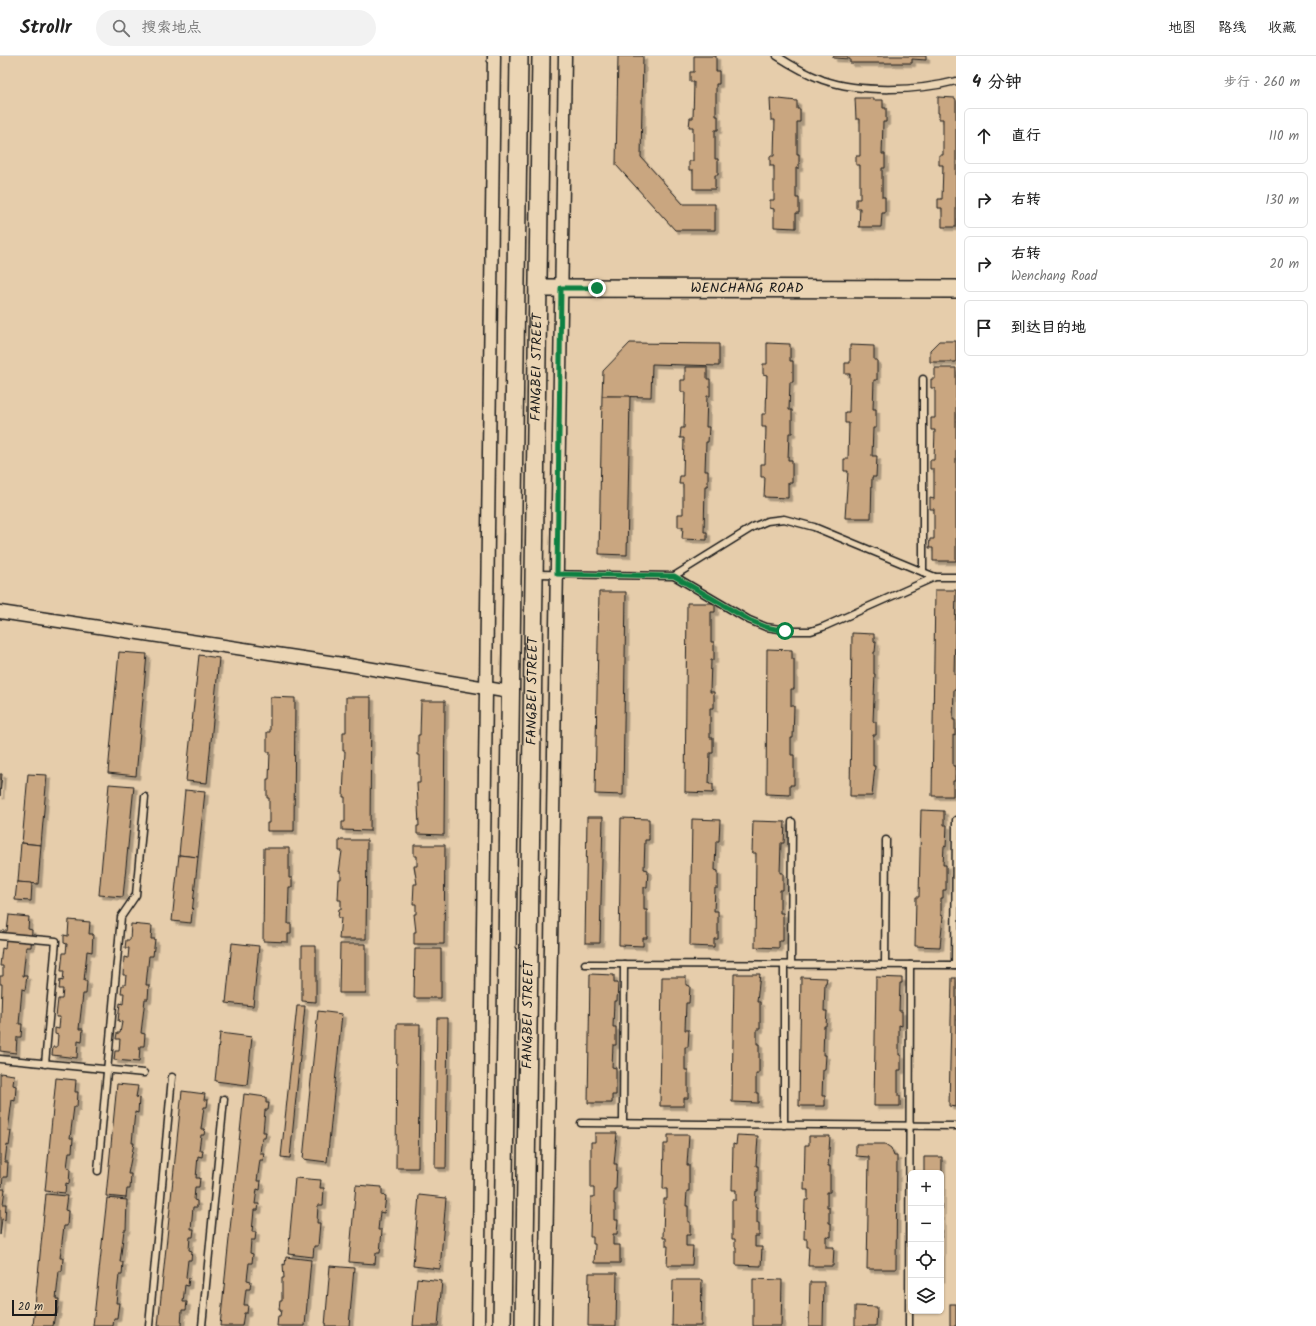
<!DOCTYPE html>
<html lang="zh">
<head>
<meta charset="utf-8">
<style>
  :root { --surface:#fff; --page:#f2f2f2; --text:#222; --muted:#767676; --line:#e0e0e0 }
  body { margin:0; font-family:Kalam,"LXGW WenKai TC",sans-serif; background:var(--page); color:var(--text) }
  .controls { position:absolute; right:12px; bottom:12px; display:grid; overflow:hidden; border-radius:6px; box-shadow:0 1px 3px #0004 }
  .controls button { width:36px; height:36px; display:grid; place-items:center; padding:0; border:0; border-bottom:1px solid var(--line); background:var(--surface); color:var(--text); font:20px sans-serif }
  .scale { position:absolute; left:12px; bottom:10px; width:45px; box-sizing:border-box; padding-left:4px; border:2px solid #1c1c1c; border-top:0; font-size:11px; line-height:14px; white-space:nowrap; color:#1c1c1c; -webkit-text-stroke:3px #ebd5b4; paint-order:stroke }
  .stop { position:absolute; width:12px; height:12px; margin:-9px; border:3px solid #0b8043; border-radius:50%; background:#fff }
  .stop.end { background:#0b8043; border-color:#fff; box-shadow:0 1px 4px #0008 }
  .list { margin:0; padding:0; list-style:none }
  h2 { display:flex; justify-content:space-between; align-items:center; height:52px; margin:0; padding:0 16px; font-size:17px }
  h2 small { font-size:13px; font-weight:400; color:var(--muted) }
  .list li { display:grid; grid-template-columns:26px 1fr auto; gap:12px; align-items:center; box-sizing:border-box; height:56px; margin:0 8px 8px; padding:0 8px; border:1px solid var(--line); border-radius:6px }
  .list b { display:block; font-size:15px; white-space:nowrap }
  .list p { margin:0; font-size:13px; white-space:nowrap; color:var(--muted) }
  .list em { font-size:13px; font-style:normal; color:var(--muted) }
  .icon { flex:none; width:22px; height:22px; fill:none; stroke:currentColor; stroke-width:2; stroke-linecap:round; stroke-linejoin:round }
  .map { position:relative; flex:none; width:956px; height:1270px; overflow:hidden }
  header { display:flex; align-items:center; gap:24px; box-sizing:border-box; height:56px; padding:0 20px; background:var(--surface); border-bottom:1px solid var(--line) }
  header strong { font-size:19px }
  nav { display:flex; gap:22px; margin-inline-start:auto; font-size:14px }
  .search { width:280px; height:36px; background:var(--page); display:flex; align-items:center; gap:10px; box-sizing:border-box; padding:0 14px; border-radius:22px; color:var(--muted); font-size:15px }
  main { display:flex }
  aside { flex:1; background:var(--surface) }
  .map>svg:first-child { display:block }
  .building { fill:#c9a680; stroke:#1c1c1c; filter:url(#shadow) }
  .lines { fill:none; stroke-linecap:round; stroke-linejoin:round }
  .lane-casing { stroke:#1c1c1c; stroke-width:9 }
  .street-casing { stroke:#1c1c1c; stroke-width:15 }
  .secondary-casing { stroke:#1c1c1c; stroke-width:20 }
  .lane { stroke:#ebd5b4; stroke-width:6 }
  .street { stroke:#ebd5b4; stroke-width:12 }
  .secondary { stroke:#ebd5b4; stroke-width:17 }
  .route { stroke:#0b8043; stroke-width:5 }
  .labels { text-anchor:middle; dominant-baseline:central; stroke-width:3; stroke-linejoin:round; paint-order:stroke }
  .street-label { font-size:14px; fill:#1c1c1c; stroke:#ebd5b4 }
</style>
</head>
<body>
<header>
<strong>Strollr</strong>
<div class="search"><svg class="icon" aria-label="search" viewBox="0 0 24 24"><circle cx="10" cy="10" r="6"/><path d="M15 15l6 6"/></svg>搜索地点</div>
<nav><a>地图</a><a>路线</a><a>收藏</a></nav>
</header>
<main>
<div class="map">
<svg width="956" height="1270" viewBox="0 0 956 1270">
  <defs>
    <filter id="shadow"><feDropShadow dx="3.5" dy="3.5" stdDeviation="0" flood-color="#0004"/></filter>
  </defs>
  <rect width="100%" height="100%" fill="#e6cdab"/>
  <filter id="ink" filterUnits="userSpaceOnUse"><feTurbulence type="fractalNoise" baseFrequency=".025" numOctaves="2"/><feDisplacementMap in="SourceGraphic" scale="8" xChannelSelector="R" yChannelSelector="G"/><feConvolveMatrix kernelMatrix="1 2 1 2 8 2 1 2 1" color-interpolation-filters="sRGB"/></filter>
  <g filter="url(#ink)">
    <g class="building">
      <path d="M618 0H643L641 101 683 148H715V174H675L616 109Z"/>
      <path d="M694 0H716V15H719V28H716V60H718V74H715V103H718V119H715V133H693V114H689V105H693V71H689L690 62H693L694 26H690V16H694Z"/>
      <path d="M833 0H926V4L912 3V7H850V3L833 2Z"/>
      <path d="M938 41 955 42 956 44V171H942V152H938V143H942L943 109H939V99H943V63H939V57H938Z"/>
      <path d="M770 42 797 45V53H800V66H797V98H799V112H796V142H799V157H796V172L774 171V153L770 152V144H774V110H770V100H774L775 64H771Z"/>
      <path d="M855 42H873V44H883V52H886V66H883L882 98H885V112H882V141H885V157H882L881 171H859L860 152H856V143H860V109H856V100H860V63H856Z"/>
      <path d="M939 285H956V306H930V294Z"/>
      <path d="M630 287 719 288V310L652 308 651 341 602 340 603 315Z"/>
      <path d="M767 287 790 288V305H793V326H790L789 354H792V377H789L788 404H792V427H788V442L764 441 765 421H761V408H765L766 371H762V358H766L767 319 763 318V308H767Z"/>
      <path d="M850 289 874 290V304H877V324H874L873 353H876V372H873L872 400H877L876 421H872L871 462H845L848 415H844V403H848L849 367H845V356H849L850 318H845V307H850Z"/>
      <path d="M685 311H707V323H710V340H707L706 371H709L708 386H706L705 415H708V430H705L704 476H707V484L682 483 683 471H678V458H683V428H679L680 420H683L684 382H680L681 372H684L685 336H681V324H685Z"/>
      <path d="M935 312H956V505H933V492H929L930 483H934V453H930V442L934 443V413H930V404H934L935 374H931V362H935V332H931V323H935Z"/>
      <path d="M602 340H630L627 499 599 498Z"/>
      <path d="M935 534H956L954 618H956V633H954L953 664H955V680L953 679V710H955V725H953V740H932Z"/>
      <path d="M599 536H626L623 739 595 738Z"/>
      <path d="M687 547H715V556H711V586H714V604H711L710 636H714V652H710V682H713V697H710L709 728H713V737L685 736Z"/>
      <path d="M852 577 874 578V586H876L875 596H874V618H875L873 666H876V679H873V710H875L872 740H850Z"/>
      <path d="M767 593 792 594V603H794V633H791V650H794L793 682H791V699H794V729H790V739L766 738Z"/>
      <path d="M119 596 147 598 136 720 108 717Z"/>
      <path d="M199 599 219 602 207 727 186 725Z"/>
      <path d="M270 641 295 642 294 775H267V767H269V742H267V723H269L270 696H267V676H270Z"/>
      <path d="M346 641H371L370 775 342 774V766H345V741H343L345 695H343V676H346Z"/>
      <path d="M421 645H445L444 779 417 778V770H419L417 727H420V699H418V679H420Z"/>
      <path d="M0 718H2L0 740Z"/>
      <path d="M28 718 47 719 41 789 22 787Z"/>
      <path d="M109 728 134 730 123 841 99 839Z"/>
      <path d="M185 734 205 736 198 801 179 799Z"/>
      <path d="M921 754 944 755V769H947L946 791 944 790 943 809H946V834H943V842H941V859L943 860 940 891 915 890 916 841H919Z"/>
      <path d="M587 761H603L600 887H585Z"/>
      <path d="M621 762 649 763V784H645L644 813 648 814 647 831H644V854H647V882H643V890L619 889Z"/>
      <path d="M692 763 720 764 719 785H716L715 814 718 815V832H715L714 855H718V883H714V891L690 890Z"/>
      <path d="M753 765 785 766 784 787H781L780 817H783V834H780V857H783V885H779V892L755 891 756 797H752Z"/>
      <path d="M339 784H367L366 883H339L341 862H338L339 853H341V844H338L339 823H341V816H339L342 795H339Z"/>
      <path d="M21 787 41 789 38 828 18 826Z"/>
      <path d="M414 789H445L444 888H414V876H416L414 858H416V848H413L414 828H417L414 810H417V800H414Z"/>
      <path d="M264 792H289V822H292V831H289L288 868H291V878H288V886L263 885Z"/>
      <path d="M179 799 198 801 191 867 172 865Z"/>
      <path d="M17 826 32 827 31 845 15 844Z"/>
      <path d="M9 859 29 861 28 873 32 874 31 891H26L23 920H27L25 934 22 933 19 968H22L21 981H17L16 997 0 995 2 928H0V920H3V910H0L2 892 5 893 6 883H3V875H7Z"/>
      <path d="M69 864 90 866 89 878H93L92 896 87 895 84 925H87L86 938H83L79 973H83L82 986 78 985 77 1002 52 999 53 991H57L58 979 55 978V972L59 973 60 961H56L58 943H62L63 933H59L60 924 63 925 64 915H61L63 897H66L67 888 64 887V879L68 880Z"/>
      <path d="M131 868 152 870 151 883H155L153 900H149L146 929H149L148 943H145L141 977 145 978 144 990H140L139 1006 114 1004 115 995H119L120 983H116L117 977H120L122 966 118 965 120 947 123 948 124 937H121L122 929H125L126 919H123L124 901 128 902 129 892H125L126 884H130Z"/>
      <path d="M232 887 259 890 253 950 226 947Z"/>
      <path d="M340 888H366V937H339Z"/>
      <path d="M302 890H316V946L302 945Z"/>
      <path d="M415 893H441V942H414Z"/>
      <path d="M590 918 614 919V927H618L617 945H614L613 971H616V989H613L612 1011 616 1012V1039H612V1047H588Z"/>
      <path d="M734 918H760L757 946H760V973H757V988H759V1018H756V1037H758V1047L732 1046Z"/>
      <path d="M662 921H686V929L690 930 689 947H686L685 974H689L688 991H685V1014H688V1042H684V1050H660Z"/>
      <path d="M801 921 827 922 826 927H825L824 955H827L826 970H824L823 999H826L825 1014H823L822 1040H825V1050H799Z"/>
      <path d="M876 921 902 922V927H900L899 955H902V970L899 969V999H901V1014H898V1040H900V1050H874Z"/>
      <path d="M952 922H956V1051L949 1050Z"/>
      <path d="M297 950H305L290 1102 281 1101Z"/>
      <path d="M318 955 342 958 327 1106 303 1103Z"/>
      <path d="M437 962H448L446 1112H435Z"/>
      <path d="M397 968H420L418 1112H396Z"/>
      <path d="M220 977 252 981 247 1029 215 1025Z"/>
      <path d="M0 1017 14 1019 13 1029 16 1030 15 1045 12 1044 8 1075H11L9 1090 7 1089 5 1106H8L7 1121H3L2 1131 0 1130Z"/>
      <path d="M56 1022 76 1024 75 1036H78L77 1051H74L70 1082H73L72 1096H69L67 1112 70 1113 69 1128 66 1127 65 1137 45 1135Z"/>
      <path d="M117 1028 138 1030 136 1041 139 1042 138 1057 135 1056 132 1087H134L128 1118H131L130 1133H127L126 1142 106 1140Z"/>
      <path d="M182 1035 205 1038 204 1044H208L207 1051H204L201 1073H205L204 1079H201L199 1094H203L202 1101 198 1100 196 1122H200L199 1131H195L194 1144 197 1145V1151H193L191 1173H194L193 1181H190L189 1194 192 1195 191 1204H188L186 1221 189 1222 188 1230 185 1229 183 1246H187L186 1254H182L181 1270H158Z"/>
      <path d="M244 1038 266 1041V1047H269L268 1054H265L263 1076H266L265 1082H262L260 1097H264L263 1104H260L257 1125H261L260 1134 257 1133 255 1148H259L258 1154H254L252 1176H256L255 1184H251L250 1197 253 1198 252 1207H249L247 1224 251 1225 250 1233H246L244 1249H248L247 1257H244L242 1270H220Z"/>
      <path d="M595 1077H617L614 1108H617L616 1133H614V1148H615V1164H618L617 1178H613V1189H620V1207H594L595 1188H593V1181H590L591 1141H594V1132H591V1086H595Z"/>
      <path d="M668 1079H689L687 1109H689V1135H687L686 1150H688V1166H690V1179H686V1190H693L692 1209H667L668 1190H666V1182H663L664 1143H667V1133H663L664 1088H668Z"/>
      <path d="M737 1079 758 1080 756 1110H758V1135H756L755 1151H757V1167H759V1180H755V1191H762L761 1210 736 1209V1191H735V1183H732V1144H736V1134H732L733 1088 736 1089Z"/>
      <path d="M809 1080H830L828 1110H830V1136H827V1151H829V1167H831V1181L826 1180V1191H834L833 1210H808L809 1191H807V1183H804L805 1144H808V1134H804L805 1089H809Z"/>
      <path d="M856 1088H885L891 1092 894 1100H897L896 1213H867L869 1101 856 1100Z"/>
      <path d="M924 1101H942L941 1223V1117H924Z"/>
      <path d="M295 1122 321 1124 320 1132H324L323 1149H318L317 1167H320L318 1190H314L313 1201 288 1198Z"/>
      <path d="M356 1129 382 1131V1139L386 1140 384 1157 380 1156 378 1174H382L380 1197H376L375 1208 349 1206Z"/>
      <path d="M0 1133H5L3 1148H6L5 1164 2 1163 0 1179Z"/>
      <path d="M46 1138 67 1140 65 1154 68 1155 67 1170H64L60 1202H63L62 1215H59L56 1243H59L57 1258H55L53 1270H33Z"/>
      <path d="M419 1139 446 1142 440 1213 413 1210Z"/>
      <path d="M107 1142 127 1144 126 1174H124L120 1206H123L122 1219H119L116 1247H119L117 1262H114L113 1270H93Z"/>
      <path d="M286 1201 311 1204 305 1270H277L278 1260H280L281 1254H279L280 1245H282V1222H284L283 1208 285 1209Z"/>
      <path d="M330 1210 354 1212 349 1270H325Z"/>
      <path d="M589 1217H617L616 1270H588Z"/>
      <path d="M417 1222 442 1225 438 1270H413Z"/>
      <path d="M753 1223 782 1224 781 1270H753Z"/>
      <path d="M673 1224H702L701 1270H672Z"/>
      <path d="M810 1226H824L823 1270H809Z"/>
      <rect x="950" y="1248" width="6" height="22"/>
      <path d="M855 1250 877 1251 876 1270H855Z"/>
    </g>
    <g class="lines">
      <defs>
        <g id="lane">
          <path d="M777 0C791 9 807 18 823 24 861 37 918 35 956 25"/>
          <path d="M923 516V323"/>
          <path d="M536 518 674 520 749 564 766 571 793 575H811L823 571 935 521"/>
          <path d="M674 520 753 471 767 465 784 463 814 471 935 521H956"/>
          <path d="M0 880 56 885 45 1008"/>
          <path d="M585 908 956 909"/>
          <path d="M791 909 792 766"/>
          <path d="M885 909 886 784"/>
          <path d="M955 909 956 764"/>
          <path d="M0 1003 144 1017"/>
          <path d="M581 1067 956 1070"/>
          <path d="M623 1067 624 908"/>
          <path d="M784 1069V909"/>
          <path d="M98 1115 121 861 136 839 145 741"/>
          <path d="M149 1270 172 1021"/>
          <path d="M202 1270 224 1043"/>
          <path d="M909 1270 910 909"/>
        </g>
        <g id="street">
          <path d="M0 556 349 609 510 636"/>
          <path d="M478 1270 494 0"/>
          <path d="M545 1270 565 0"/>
        </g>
        <g id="secondary">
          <path id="s1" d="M538 232 956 233"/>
          <path d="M502 1270 519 0"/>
          <path id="s2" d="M524 1270 541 0"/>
        </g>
      </defs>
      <use href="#lane" class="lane-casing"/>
      <use href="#street" class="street-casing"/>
      <use href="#secondary" class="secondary-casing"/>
      <use href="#lane" class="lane"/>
      <use href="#street" class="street"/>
      <use href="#secondary" class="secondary"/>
    </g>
  </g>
  <g class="lines" filter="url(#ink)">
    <path class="route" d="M597 232H561L557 518 674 520 749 564 766 571 785 575"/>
  </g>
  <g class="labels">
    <g class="street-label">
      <text stroke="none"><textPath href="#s1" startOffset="209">WENCHANG ROAD</textPath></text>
      <text stroke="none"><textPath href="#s2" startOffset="959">FANGBEI STREET</textPath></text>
      <text stroke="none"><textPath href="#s2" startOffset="635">FANGBEI STREET</textPath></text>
      <text stroke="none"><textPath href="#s2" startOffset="311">FANGBEI STREET</textPath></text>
    </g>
  </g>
</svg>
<div class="controls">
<button>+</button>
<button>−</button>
<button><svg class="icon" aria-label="locate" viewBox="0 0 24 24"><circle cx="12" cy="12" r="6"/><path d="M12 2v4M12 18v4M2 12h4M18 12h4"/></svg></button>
<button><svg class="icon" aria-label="layers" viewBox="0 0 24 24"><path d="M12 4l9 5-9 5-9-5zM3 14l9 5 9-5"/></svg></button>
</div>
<div class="scale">20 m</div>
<div class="stop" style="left:785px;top:575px"></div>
<div class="stop end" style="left:597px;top:232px"></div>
</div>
<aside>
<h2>4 分钟<small>步行 · 260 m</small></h2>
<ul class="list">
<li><svg class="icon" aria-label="ahead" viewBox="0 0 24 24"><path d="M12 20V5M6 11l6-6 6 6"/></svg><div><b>直行</b></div><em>110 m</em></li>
<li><svg class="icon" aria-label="right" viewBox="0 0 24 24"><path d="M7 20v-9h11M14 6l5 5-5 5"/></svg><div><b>右转</b></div><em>130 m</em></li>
<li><svg class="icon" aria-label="right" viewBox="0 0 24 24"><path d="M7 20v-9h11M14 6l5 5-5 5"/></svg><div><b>右转</b><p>Wenchang Road</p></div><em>20 m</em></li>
<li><svg class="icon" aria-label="arrive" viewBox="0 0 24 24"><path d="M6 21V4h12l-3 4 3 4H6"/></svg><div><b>到达目的地</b></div></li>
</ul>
</aside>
</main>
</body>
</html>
